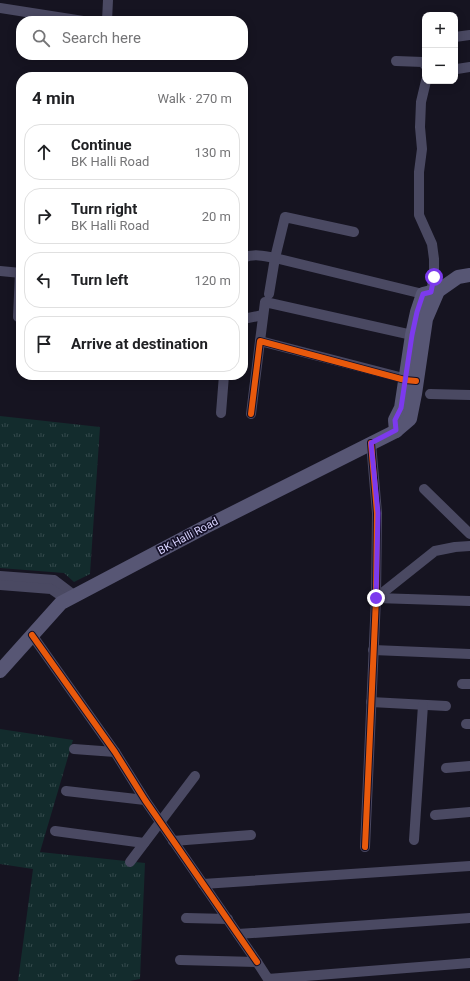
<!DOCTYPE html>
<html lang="en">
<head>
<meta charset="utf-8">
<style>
  :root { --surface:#fff; --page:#f6f6f6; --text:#202124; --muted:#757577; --line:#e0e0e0 }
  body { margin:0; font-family:Roboto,sans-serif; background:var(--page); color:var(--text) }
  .controls { position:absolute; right:12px; top:12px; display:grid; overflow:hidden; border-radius:8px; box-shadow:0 2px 10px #0003 }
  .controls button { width:36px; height:36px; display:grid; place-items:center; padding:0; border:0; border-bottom:1px solid var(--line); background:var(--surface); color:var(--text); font:20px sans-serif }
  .stop { position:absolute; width:12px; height:12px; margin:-9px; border:3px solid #7c3aed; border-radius:50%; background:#fff }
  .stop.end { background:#7c3aed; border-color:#fff; box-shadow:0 1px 4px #0008 }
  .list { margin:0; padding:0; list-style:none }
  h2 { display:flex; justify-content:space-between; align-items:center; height:52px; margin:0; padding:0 16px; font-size:17px }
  h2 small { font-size:13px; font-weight:400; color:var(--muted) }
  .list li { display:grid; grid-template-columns:26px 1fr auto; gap:12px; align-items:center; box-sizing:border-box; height:56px; margin:0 8px 8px; padding:0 8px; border:1px solid var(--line); border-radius:16px }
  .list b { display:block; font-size:15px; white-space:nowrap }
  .list p { margin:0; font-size:13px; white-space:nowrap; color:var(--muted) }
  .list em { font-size:13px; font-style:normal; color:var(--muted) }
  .icon { flex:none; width:22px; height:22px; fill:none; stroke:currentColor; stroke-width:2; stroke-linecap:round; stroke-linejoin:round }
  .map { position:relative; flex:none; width:470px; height:981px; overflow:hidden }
  .search { position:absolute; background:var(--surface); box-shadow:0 2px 10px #0003; left:16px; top:16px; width:232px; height:44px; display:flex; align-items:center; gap:10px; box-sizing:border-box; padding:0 14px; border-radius:16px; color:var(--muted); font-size:15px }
  .panel { position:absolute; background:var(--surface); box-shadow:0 2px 10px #0003; left:16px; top:72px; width:232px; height:308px; border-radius:16px }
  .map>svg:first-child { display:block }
  .grass { fill:url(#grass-tufts) }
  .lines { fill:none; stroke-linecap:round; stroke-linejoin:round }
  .street { stroke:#4a4962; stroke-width:10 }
  .secondary { stroke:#575674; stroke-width:14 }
  .cycleway-casing { stroke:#130f26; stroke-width:8 }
  .cycleway { stroke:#e8590c; stroke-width:6 }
  .route { stroke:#7c3aed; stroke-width:5 }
  .labels { text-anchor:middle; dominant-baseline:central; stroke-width:3.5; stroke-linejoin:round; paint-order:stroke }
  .street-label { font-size:11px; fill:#d9d4ff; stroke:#130f26 }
</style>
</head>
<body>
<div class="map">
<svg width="470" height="981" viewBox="0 0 470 981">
  <defs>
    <pattern id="grass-tufts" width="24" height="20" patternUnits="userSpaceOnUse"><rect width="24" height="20" fill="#132c2d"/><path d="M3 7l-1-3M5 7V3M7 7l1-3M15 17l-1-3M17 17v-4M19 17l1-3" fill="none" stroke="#354a4c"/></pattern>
  </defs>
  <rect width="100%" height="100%" fill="#161421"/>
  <g class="grass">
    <path d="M0 416 100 427 90 574 74 582 64 573 0 568Z"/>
    <path d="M0 729 73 740 40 852 145 863 140 979 130 981H18L33 869 0 864Z"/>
  </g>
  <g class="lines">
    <g class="street">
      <path d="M0 8 83 21"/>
      <path d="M107 21 108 0"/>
      <path d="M455 37 470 35"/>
      <path d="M396 61 423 62 425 65"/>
      <path d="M457 69 470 67"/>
      <path d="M426 81 421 102 420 127 422 149 419 172V215L432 244 434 259V277L431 292"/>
      <path d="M243 258C254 253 263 256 275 258L423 294"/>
      <path d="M0 271 21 273"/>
      <path d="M269 294 275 258 285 217 354 232"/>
      <path d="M18 317 20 273"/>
      <path d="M243 319 263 315"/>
      <path d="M260 341 265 302 412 335"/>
      <path d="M430 394 470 395"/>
      <path d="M221 413 224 375"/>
      <path d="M251 414 260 341 411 380"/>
      <path d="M424 489 470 534"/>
      <path d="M0 576 54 580 75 596"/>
      <path d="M0 585 51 589 67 600"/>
      <path d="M376 598 435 551 455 547 470 546"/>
      <path d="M376 598 470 601"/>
      <path d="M32 635 115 752 145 800 257 962"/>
      <path d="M373 650 470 654"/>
      <path d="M462 684H470"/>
      <path d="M371 702 446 706"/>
      <path d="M466 724H470"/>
      <path d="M74 749 115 752"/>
      <path d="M446 768 470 766"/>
      <path d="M66 791 145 800"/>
      <path d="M435 815 470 812"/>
      <path d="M55 831 144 843"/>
      <path d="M414 840 423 705"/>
      <path d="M173 841 251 835"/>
      <path d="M365 847 376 598 377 513 371 443"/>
      <path d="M130 862 195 776"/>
      <path d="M203 884 470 866"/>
      <path d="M186 918 228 919"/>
      <path d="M238 934 470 918"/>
      <path d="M180 960 257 962 268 979 470 963"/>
    </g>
    <g class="secondary">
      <path d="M396 431 395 420 401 408 412 335 417 312 423 294 431 292 438 291"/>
      <path d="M0 671 61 603 205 527 396 431 410 419 415 394 426 319 438 291 458 277 470 275"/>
    </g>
    <defs>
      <g id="cycleway">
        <path d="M251 414 260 341 405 380 416 381"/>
        <path d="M32 635 115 752 145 800 257 962"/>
        <path d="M365 847 376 598 377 513 371 443"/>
      </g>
    </defs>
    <use href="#cycleway" class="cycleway-casing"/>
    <use href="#cycleway" class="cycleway"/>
  </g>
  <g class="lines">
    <path class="route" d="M376 598 378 513 371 443 396 430 395 420 401 408 412 335 417 312 423 294 431 292 434 277"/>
  </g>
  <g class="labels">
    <g class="street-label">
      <text transform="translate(188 536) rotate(-28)">BK Halli Road</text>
    </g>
  </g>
</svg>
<div class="controls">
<button>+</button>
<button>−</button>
</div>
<div class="stop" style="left:434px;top:277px"></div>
<div class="stop end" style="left:376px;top:598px"></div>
<div class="search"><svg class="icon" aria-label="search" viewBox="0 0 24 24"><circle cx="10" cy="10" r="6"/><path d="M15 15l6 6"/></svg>Search here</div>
<section class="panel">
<h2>4 min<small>Walk · 270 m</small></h2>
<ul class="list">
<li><svg class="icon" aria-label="ahead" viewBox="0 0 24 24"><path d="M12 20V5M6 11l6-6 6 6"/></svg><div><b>Continue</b><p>BK Halli Road</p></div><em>130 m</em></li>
<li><svg class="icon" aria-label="right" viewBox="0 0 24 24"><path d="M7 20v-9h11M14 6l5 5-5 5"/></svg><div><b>Turn right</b><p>BK Halli Road</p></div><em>20 m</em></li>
<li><svg class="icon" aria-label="left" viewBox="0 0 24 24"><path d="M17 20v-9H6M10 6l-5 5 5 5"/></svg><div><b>Turn left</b></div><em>120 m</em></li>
<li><svg class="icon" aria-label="arrive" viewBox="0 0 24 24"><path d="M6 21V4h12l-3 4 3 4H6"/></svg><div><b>Arrive at destination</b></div></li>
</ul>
</section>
</div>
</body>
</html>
